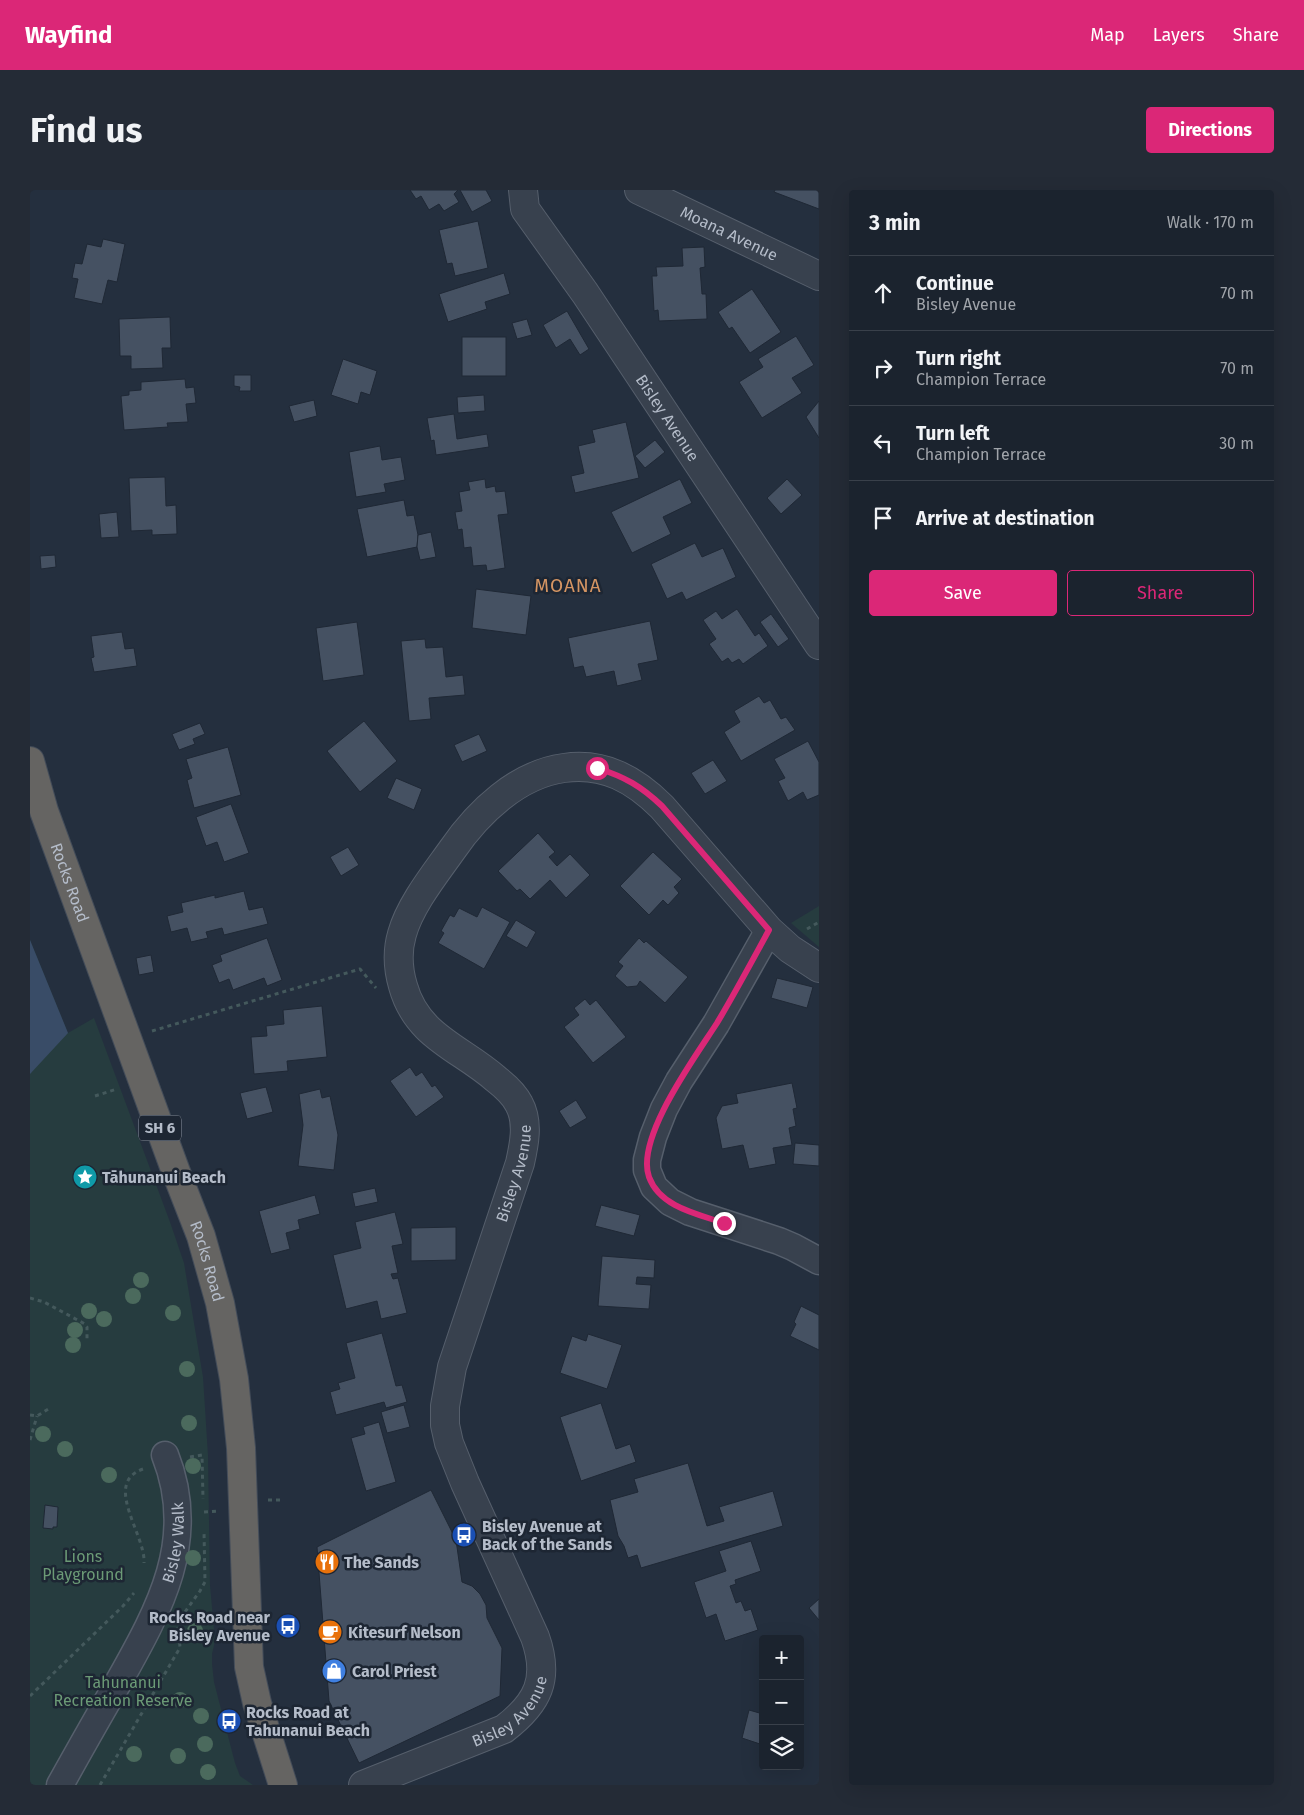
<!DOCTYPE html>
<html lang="en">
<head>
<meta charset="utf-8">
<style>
  :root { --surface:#1b232e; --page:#242b36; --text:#f1f3f6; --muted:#a0a4aa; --line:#39404a; --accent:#db2777 }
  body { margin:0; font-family:"Fira Sans",sans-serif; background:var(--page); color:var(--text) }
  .controls { position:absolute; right:15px; bottom:15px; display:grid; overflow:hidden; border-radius:5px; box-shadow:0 5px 20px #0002 }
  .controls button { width:45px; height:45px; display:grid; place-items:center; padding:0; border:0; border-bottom:1px solid var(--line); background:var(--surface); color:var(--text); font:25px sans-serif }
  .stop { position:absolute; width:15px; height:15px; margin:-11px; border:4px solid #db2777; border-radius:50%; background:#fff }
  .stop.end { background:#db2777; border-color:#fff; box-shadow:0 1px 5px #0008 }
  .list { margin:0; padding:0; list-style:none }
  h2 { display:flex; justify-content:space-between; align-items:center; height:65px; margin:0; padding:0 20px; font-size:21px }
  h2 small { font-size:16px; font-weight:400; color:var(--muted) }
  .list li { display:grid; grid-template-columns:32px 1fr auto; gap:15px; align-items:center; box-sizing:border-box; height:75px; padding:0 20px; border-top:1px solid var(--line) }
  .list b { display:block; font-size:19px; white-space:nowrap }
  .list p { margin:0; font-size:16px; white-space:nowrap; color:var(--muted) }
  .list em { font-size:16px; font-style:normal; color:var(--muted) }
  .actions { display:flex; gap:10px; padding:15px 20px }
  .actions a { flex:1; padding:11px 0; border:1px solid var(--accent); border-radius:5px; text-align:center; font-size:18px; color:var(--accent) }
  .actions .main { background:var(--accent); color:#fff }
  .icon { flex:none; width:28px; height:28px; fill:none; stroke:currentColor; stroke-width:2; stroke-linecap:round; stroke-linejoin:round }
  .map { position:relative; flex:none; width:789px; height:1595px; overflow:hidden; border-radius:5px }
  header { display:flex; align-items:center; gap:30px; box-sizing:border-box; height:70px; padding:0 25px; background:var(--accent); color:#fff }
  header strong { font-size:24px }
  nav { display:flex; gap:28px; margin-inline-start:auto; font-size:18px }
  .intro { display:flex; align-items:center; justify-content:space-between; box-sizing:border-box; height:120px; padding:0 30px }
  h1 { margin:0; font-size:35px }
  .button { padding:12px 22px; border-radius:5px; background:var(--accent); color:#fff; font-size:18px; font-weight:700 }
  main { display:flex; gap:30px; padding:0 30px }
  aside { flex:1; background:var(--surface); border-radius:5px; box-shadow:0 5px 20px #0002 }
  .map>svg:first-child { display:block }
  .green { fill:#263c3f }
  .water { fill:#394c67 }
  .building { fill:#455162; stroke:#1f2835 }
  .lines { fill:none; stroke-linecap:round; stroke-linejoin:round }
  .minor-casing { stroke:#565f6c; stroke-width:29 }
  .tertiary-casing { stroke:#565f6c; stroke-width:30 }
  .trunk-casing { stroke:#434c59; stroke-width:30 }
  .path { stroke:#44595c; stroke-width:3; stroke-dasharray:4 4; stroke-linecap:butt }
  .minor { stroke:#38414e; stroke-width:26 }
  .tertiary { stroke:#38414e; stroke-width:28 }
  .trunk { stroke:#656462; stroke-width:28 }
  .tree { fill:#4b6a5d }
  .route { stroke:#db2777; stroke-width:6 }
  .labels { text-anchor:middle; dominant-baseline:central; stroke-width:5; stroke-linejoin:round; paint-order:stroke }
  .shield { fill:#1d2633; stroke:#878f9c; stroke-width:1 }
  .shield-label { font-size:15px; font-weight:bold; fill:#b4bcc9 }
  .street-label { font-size:16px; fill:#b4bcc9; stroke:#1d2633 }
  .poi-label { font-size:16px; font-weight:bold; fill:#b4bcc9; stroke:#1d2633; text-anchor:start }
  .park-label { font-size:16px; fill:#6b9a76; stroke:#1d2633 }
  .quarter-label { font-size:19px; letter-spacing:1px; fill:#d59563; stroke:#1d2633 }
</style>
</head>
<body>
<header>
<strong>Wayfind</strong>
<nav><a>Map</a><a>Layers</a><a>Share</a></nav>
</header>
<div class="intro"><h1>Find us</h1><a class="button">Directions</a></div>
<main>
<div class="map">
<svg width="789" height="1595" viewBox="0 0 789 1595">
  <rect width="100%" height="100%" fill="#242f3e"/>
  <g class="green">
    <path d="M789 716V757L761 733Z"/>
    <path d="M0 750 38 843 64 828 140 1032 154 1073 173 1187 178 1265 180 1395 185 1451 182 1464V1474L184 1492 205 1573 210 1586 223 1595H0Z"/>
  </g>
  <path class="water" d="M0 750 38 843 0 884Z"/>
  <g class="building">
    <path d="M380 0H428L424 4 429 12 414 21 409 14 399 20 391 6 386 9Z"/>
    <path d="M430 0H456L462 11 442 22Z"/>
    <path d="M745 0H789V19L744 2Z"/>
    <path d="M448 31 458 78 425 86 422 73 417 74 409 40Z"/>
    <path d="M73 49 95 54 87 92 78 90 72 114 44 108 48 89 42 88 45 73 52 74 57 54 71 57Z"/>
    <path d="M674 57 675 77 670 78 672 104H676L677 129 629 131 628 120 624 121 622 86H627L626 77 653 76 652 58Z"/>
    <path d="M474 83 480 104 455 112 457 119 418 132 409 104Z"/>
    <path d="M722 99 751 142 720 163 702 137 699 139 688 122Z"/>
    <path d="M537 121 559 159 550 165 540 149 526 158 513 135Z"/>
    <path d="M140 127 141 158H132L133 178 101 179V166H90L89 129Z"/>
    <path d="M497 129 502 145 487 149 482 133Z"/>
    <path d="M766 146 784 175 762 188 772 203 732 228 709 192 733 177 728 169Z"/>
    <rect x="432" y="147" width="44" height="39"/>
    <path d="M313 169 347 181 340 205 331 202 328 214 301 205Z"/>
    <path d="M204 185H221V201H209L210 197 204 196Z"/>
    <path d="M155 189 156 198 164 197 166 213 156 214 158 232 137 233 138 237 94 240 91 206 99 205V201L111 200V192Z"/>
    <path d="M454 205 455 221 428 223 427 207Z"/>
    <path d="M284 210 287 226 264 232 259 216Z"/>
    <path d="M789 211V248L776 227Z"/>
    <path d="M424 224 427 249 457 244 459 257 406 265 404 250 401 251 397 228Z"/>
    <path d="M596 232 609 288 545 303 541 286 554 283 548 256 565 252 562 240Z"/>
    <path d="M625 250 635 262 615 278 605 266Z"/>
    <path d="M350 256 352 270 371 267 375 290 354 294 356 302 326 307 319 262Z"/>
    <path d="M135 287 136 316 146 315 147 344 122 345V340L101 341 99 288Z"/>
    <path d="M455 289 456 298 465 296 466 302 475 301 478 324 468 325 475 378 457 381 456 375 443 376 441 357 434 358 432 339 428 340 425 322 432 321 429 302 440 300 438 292Z"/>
    <path d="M650 289 662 313 633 327 641 344 602 363 581 322Z"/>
    <path d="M757 289 772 305 751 324 737 308Z"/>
    <path d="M374 310 377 326 384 325 388 345 387 357 337 367 327 319Z"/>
    <path d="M87 322 89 347 71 348 69 324Z"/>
    <path d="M401 342 406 367 390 370 387 357 388 345Z"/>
    <path d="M665 353 672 367 693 358 706 387 656 410 652 402 637 409 621 374Z"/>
    <path d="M25 365 26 377 11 379 10 366Z"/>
    <path d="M446 399 501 406 496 445 442 438Z"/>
    <path d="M707 419 725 446 729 443 738 456 713 474 709 469 702 473 698 468 692 472 679 454 686 449 673 430 686 421 692 429Z"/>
    <path d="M741 424 759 449 748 457 730 432Z"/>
    <path d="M620 431 628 470 608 474 612 490 587 496 584 481 556 487 553 476 544 478 538 448Z"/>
    <path d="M327 432 334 485 293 491 286 438Z"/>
    <path d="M92 442 95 459 104 458 107 476 64 482 61 468 64 467 61 446Z"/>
    <path d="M395 449 396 458 413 457 416 487 433 485 435 505 399 508 401 529 379 531 371 451Z"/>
    <path d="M729 506 734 513 740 510 751 529 756 527 765 540 711 571 694 542 710 532 704 521Z"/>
    <path d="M334 531 367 571 330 602 297 561Z"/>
    <path d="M170 533 175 544 163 549 165 554 149 560 142 544Z"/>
    <path d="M449 544 457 561 432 572 424 555Z"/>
    <path d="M778 551 789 572V605L777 610 773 602 758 611 748 591 755 588 744 569Z"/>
    <path d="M198 557 211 605 164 618 157 590 162 588 156 569Z"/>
    <path d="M683 570 697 591 675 604 661 583Z"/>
    <path d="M366 588 392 599 384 620 357 608Z"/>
    <path d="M201 614 219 663 194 672 187 652 176 656 166 627Z"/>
    <path d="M508 643 525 662 519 667 527 676 540 664 560 685 536 708 520 690 500 709 490 699 487 701 468 681Z"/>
    <path d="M318 657 329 675 311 686 300 667Z"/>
    <path d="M623 662 652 689 644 697 649 703 638 715 633 710 619 725 590 696Z"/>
    <path d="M214 701 219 720 233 717 238 734 194 745 192 738 176 742 178 748 161 752 157 738 141 742 137 726 153 722 151 713 185 705V708Z"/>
    <path d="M452 717 480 732 454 779 408 753 414 743 411 741 420 725 424 727 429 718 447 727Z"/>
    <path d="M486 730 506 742 497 758 476 746Z"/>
    <path d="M237 748 252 790 237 796 234 788 203 800 199 789 189 793 182 775 192 771 190 765Z"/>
    <path d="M609 748 614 753 616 751 658 787 635 813 610 791 607 796 597 797 585 786 593 776 588 772Z"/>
    <path d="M121 765 124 782 109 785 106 768Z"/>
    <path d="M747 788 783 797 777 818 741 808Z"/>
    <path d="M555 809 560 815 566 810 596 847 563 873 534 837 549 825 544 818Z"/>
    <path d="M292 816 297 867 257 871 258 881 224 884 221 847 237 846 236 836 254 834 253 820Z"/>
    <path d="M380 877 386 886 392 882 402 897 405 895 414 907 386 927 360 891Z"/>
    <path d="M762 893 767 918 763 919 766 936 759 938 762 955 743 958 746 974 719 979 713 955 692 959 686 928 692 916 708 913 706 904Z"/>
    <path d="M236 897 243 922 217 929 210 903Z"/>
    <path d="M290 899 292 908 300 906 308 945 304 980 268 976 273 935 269 904Z"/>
    <path d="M546 910 557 928 540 938 529 921Z"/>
    <path d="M765 953 789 955V976L763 974Z"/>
    <path d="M345 998 348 1012 325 1017 322 1003Z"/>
    <path d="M285 1005 290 1024 268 1030 270 1039 256 1043 260 1059 241 1064 229 1021Z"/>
    <path d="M571 1015 610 1025 604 1046 565 1036Z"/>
    <path d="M365 1022 373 1054 362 1056 368 1083 361 1084 363 1089 368 1088 377 1123 351 1129 347 1111 316 1119 303 1065 331 1058 325 1032Z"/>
    <path d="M426 1037V1070L381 1071V1038Z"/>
    <path d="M572 1066 625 1070 624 1088 607 1087 606 1094 621 1095 619 1119 568 1116Z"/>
    <path d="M771 1116 789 1125V1160L760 1146 766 1134 764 1132Z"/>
    <path d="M352 1143 366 1196 372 1195 377 1212 356 1218 354 1212 306 1225 300 1202 310 1199 308 1193 325 1188 316 1153Z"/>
    <path d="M558 1144 592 1155 577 1199 530 1183 542 1146 556 1151Z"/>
    <path d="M571 1213 586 1259 600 1254 606 1272 551 1291 530 1227Z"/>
    <path d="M374 1215 380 1237 357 1243 351 1222Z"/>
    <path d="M349 1232 366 1292 336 1301 321 1248 335 1244 333 1237Z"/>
    <path d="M658 1273 677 1336 694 1331 689 1317 743 1301 753 1336 611 1378 607 1365 598 1368 594 1356 588 1346 580 1310 608 1302 604 1289Z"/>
    <path d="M401 1300 426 1350 432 1392 442 1396 450 1404 456 1415 457 1428 472 1458 470 1506 329 1573 299 1511 287 1357Z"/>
    <path d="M15 1315 28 1317 27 1337H23V1339L13 1338Z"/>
    <path d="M721 1351 731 1381 705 1390 706 1394 700 1396 706 1413 711 1411 715 1421 721 1419 728 1440 695 1451 686 1424 676 1428 664 1392 696 1381 689 1361Z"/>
    <path d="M789 1409V1430L779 1418Z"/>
    <path d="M719 1520 733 1524V1555L712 1548Z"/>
  </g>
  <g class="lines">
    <defs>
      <g id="minor">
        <path d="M739 740 686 834 649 891 634 919 623 947 617 970V980L624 997 640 1012 660 1022 749 1051 763 1057 789 1071"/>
        <path id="s1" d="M30 1595C49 1561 68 1527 88 1493 129 1420 169 1350 135 1265"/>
      </g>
      <g id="tertiary">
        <path id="s2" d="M493 0 495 19 555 103 789 455"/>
        <path id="s3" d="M609 0 789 86"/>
        <path id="s4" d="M333 1595 474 1539C508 1513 520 1489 505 1447L435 1293 419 1253 415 1235V1216L422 1177 490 973C494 955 499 932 489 914 484 904 475 896 466 889 431 858 387 847 373 796 368 779 367 761 372 744 380 715 405 684 422 660 448 622 488 584 534 578 574 572 605 590 632 617L739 740 760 759 789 778"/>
      </g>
      <g id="trunk">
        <path id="s5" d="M0 571 14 621 146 982 171 1046 190 1113 204 1189 211 1258 219 1477 227 1513 253 1595"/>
      </g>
    </defs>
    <use href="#minor" class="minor-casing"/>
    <use href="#tertiary" class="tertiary-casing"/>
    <use href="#trunk" class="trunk-casing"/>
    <g class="path">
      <path d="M777 739 789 732"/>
      <path d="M122 841 330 779 346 798"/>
      <path d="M65 906 87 899"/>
      <path d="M0 1108 14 1112 55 1134 57 1137V1150"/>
      <path d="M0 1225 7 1226 20 1218"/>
      <path d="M0 1250 7 1226"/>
      <path d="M160 1267 172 1265 173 1309"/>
      <path d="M113 1279C72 1293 116 1345 114 1373"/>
      <path d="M238 1310H253"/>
      <path d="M174 1322 188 1321"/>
      <path d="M155 1422 170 1401 175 1392 174 1342"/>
      <path d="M0 1506 93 1416 104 1403"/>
      <path d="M70 1595 148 1461 150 1457 148 1437"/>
    </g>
    <use href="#minor" class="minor"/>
    <use href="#tertiary" class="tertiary"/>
    <use href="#trunk" class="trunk"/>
  </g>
  <g class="tree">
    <circle cx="111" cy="1090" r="8"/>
    <circle cx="103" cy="1106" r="8"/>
    <circle cx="59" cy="1121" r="8"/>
    <circle cx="143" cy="1123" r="8"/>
    <circle cx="74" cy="1129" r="8"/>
    <circle cx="45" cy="1140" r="8"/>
    <circle cx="43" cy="1155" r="8"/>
    <circle cx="157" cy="1179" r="8"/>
    <circle cx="159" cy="1233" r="8"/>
    <circle cx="13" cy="1244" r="8"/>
    <circle cx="35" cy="1259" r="8"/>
    <circle cx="163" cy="1276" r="8"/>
    <circle cx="79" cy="1285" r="8"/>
    <circle cx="163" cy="1368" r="8"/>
    <circle cx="165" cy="1441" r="8"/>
    <circle cx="150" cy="1510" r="8"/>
    <circle cx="171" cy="1526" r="8"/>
    <circle cx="175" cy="1554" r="8"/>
    <circle cx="104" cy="1564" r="8"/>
    <circle cx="148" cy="1566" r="8"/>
    <circle cx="178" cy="1582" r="8"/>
  </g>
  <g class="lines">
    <path class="route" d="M567 578C595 587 611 596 632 616L739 740C722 771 705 803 687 833 666 866 605 948 619 987 630 1017 667 1024 694 1033"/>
  </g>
  <defs>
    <symbol id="sight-disc" viewBox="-11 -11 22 22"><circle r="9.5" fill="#0f9aa8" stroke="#1d2633"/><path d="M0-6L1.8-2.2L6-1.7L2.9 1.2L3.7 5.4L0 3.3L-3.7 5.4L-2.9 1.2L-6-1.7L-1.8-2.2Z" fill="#fff"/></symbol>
    <symbol id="bus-disc" viewBox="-11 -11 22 22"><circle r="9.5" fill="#1a4fb4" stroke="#1d2633"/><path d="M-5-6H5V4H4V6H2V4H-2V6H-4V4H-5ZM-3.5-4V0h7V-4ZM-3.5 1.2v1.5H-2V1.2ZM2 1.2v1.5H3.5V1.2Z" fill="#fff"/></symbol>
    <symbol id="restaurant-disc" viewBox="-11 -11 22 22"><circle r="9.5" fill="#e8710a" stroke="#1d2633"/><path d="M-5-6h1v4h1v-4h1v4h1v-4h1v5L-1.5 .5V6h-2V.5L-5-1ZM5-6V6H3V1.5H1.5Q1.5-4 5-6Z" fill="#fff"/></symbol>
    <symbol id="cafe-disc" viewBox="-11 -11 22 22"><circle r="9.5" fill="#e8710a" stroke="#1d2633"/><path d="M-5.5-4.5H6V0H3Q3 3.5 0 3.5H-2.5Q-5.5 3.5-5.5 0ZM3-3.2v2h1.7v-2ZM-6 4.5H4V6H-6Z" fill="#fff"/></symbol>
    <symbol id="shop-disc" viewBox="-11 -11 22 22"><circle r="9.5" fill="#3f7fe0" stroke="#1d2633"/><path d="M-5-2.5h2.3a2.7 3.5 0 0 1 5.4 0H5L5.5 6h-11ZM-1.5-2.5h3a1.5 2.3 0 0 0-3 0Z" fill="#fff"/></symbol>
  </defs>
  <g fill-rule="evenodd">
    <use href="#sight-disc" x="41" y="973" width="28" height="28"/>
    <use href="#bus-disc" x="420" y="1331" width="28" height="28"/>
    <use href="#restaurant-disc" x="283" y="1358" width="28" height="28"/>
    <use href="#bus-disc" x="244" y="1422" width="28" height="28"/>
    <use href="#cafe-disc" x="286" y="1428" width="28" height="28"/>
    <use href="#shop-disc" x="290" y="1467" width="28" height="28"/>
    <use href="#bus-disc" x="185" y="1517" width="28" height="28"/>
  </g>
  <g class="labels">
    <rect class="shield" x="109" y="925.5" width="42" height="25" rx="4"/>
    <g class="shield-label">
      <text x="130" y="938">SH 6</text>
    </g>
    <g class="street-label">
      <text stroke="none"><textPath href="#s3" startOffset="100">Moana Avenue</textPath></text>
      <text stroke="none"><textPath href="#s2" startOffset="272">Bisley Avenue</textPath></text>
      <text stroke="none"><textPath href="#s5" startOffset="128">Rocks Road</textPath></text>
      <text stroke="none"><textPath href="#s4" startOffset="751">Bisley Avenue</textPath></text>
      <text stroke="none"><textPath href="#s5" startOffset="531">Rocks Road</textPath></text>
      <text stroke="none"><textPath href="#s1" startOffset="270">Bisley Walk</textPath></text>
      <text stroke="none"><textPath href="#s4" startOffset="168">Bisley Avenue</textPath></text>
    </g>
    <g class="poi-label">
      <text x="72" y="987">Tāhunanui Beach</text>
      <text x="452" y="1336">Bisley Avenue at<tspan x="452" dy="18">Back of the Sands</tspan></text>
      <text x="314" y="1372">The Sands</text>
      <text x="240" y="1427" text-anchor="end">Rocks Road near<tspan x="240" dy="18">Bisley Avenue</tspan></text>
      <text x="318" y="1442">Kitesurf Nelson</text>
      <text x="322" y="1481">Carol Priest</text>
      <text x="216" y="1522">Rocks Road at<tspan x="216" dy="18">Tahunanui Beach</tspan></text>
    </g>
    <g class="park-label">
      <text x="53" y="1366">Lions<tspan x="53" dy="18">Playground</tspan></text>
      <text x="93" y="1492">Tahunanui<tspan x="93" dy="18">Recreation Reserve</tspan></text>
    </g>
    <g class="quarter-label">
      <text x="538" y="395">MOANA</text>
    </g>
  </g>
</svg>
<div class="controls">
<button>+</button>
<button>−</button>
<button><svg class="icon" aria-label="layers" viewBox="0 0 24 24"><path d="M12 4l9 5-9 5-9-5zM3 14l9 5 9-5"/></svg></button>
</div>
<div class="stop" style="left:567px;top:578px"></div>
<div class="stop end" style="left:694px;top:1033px"></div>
</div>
<aside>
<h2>3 min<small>Walk · 170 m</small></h2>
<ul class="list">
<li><svg class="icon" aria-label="ahead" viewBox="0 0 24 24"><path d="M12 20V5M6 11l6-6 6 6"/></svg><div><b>Continue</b><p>Bisley Avenue</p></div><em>70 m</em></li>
<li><svg class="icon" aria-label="right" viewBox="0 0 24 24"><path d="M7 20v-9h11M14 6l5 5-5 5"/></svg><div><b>Turn right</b><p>Champion Terrace</p></div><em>70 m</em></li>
<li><svg class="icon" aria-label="left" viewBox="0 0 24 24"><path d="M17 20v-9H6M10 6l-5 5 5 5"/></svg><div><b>Turn left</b><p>Champion Terrace</p></div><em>30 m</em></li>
<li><svg class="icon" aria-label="arrive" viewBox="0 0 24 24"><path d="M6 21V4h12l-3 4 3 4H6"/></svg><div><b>Arrive at destination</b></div></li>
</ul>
<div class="actions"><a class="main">Save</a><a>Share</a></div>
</aside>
</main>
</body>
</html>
